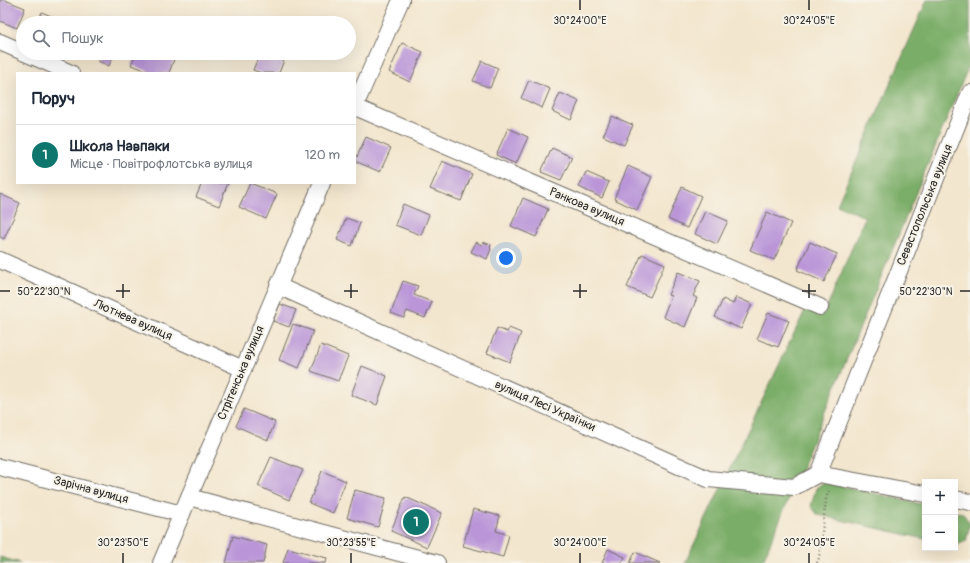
<!DOCTYPE html>
<html lang="uk">
<head>
<meta charset="utf-8">
<style>
  :root { --surface:#fff; --page:#f2f2f3; --text:#1f2937; --muted:#747a83; --line:#e0e1e3; --accent:#0f766e }
  body { margin:0; font-family:Pangolin,sans-serif; background:var(--page); color:var(--text) }
  .controls { position:absolute; right:12px; bottom:12px; display:grid; overflow:hidden; border-radius:0px; box-shadow:0 4px 16px #0002 }
  .controls button { width:36px; height:36px; display:grid; place-items:center; padding:0; border:0; border-bottom:1px solid var(--line); background:var(--surface); color:var(--text); font:20px sans-serif }
  .you { position:absolute; left:506px; top:258px; width:14px; height:14px; margin:-10px; border:3px solid #fff; border-radius:50%; background:#1a73e8; box-shadow:0 0 0 6px #1a73e833 }
  .badge { display:grid; place-items:center; width:26px; height:26px; border-radius:50%; background:var(--accent); color:#fff; font-size:13px; font-weight:700 }
  .pin { position:absolute; translate:-50% -50%; border:2px solid #fff; box-shadow:0 1px 4px #0006 }
  .list { margin:0; padding:0; list-style:none }
  h2 { display:flex; justify-content:space-between; align-items:center; height:52px; margin:0; padding:0 16px; font-size:17px }
  h2 small { font-size:13px; font-weight:400; color:var(--muted) }
  .list li { display:grid; grid-template-columns:26px 1fr auto; gap:12px; align-items:center; box-sizing:border-box; height:60px; padding:0 16px; border-top:1px solid var(--line) }
  .list b { display:block; font-size:15px; white-space:nowrap }
  .list p { margin:0; font-size:13px; white-space:nowrap; color:var(--muted) }
  .list em { font-size:13px; font-style:normal; color:var(--muted) }
  .icon { flex:none; width:22px; height:22px; fill:none; stroke:currentColor; stroke-width:2; stroke-linecap:round; stroke-linejoin:round }
  .map { position:relative; flex:none; width:970px; height:563px; overflow:hidden }
  .search { position:absolute; background:var(--surface); box-shadow:0 4px 16px #0002; left:16px; top:16px; width:340px; height:44px; display:flex; align-items:center; gap:10px; box-sizing:border-box; padding:0 14px; border-radius:22px; color:var(--muted); font-size:15px }
  .panel { position:absolute; background:var(--surface); box-shadow:0 4px 16px #0002; left:16px; top:72px; width:340px; height:112px; border-radius:0px }
  .map>svg:first-child { display:block }
  .forest { fill:#7aad68; stroke:#526c4a }
  .building { fill:#ba96d8 }
  .lines { fill:none; stroke-linecap:round; stroke-linejoin:round }
  .street-casing { stroke:#716c64; stroke-width:18 }
  .path { stroke:#716c64; stroke-width:2.5; stroke-dasharray:1 3; stroke-linecap:butt }
  .street { stroke:#fff; stroke-width:16 }
  .ticks { fill:none; stroke:#2b2b2b; stroke-width:1.5 }
  .labels { text-anchor:middle; dominant-baseline:central; stroke-width:4; stroke-linejoin:round; paint-order:stroke }
  .street-label { font-size:12px; fill:#2b2b2b; stroke:#f7f3e8 }
  .ticks-label { font-size:10px; text-anchor:middle; fill:#2b2b2b; stroke:#f7f3e8; stroke-width:4; stroke-linejoin:round; paint-order:stroke }
</style>
</head>
<body>
<div class="map">
<svg width="970" height="563" viewBox="0 0 970 563">
  <rect width="100%" height="100%" fill="#f7f3e8"/>
  <filter id="ink" filterUnits="userSpaceOnUse"><feTurbulence type="fractalNoise" baseFrequency=".025" numOctaves="2"/><feDisplacementMap in="SourceGraphic" scale="8" xChannelSelector="R" yChannelSelector="G"/><feConvolveMatrix kernelMatrix="1 2 1 2 8 2 1 2 1" color-interpolation-filters="sRGB"/></filter>
  <filter id="wash" filterUnits="userSpaceOnUse"><feTurbulence type="fractalNoise" baseFrequency=".012" numOctaves="4" result="noise"/><feDisplacementMap in="SourceGraphic" scale="16" xChannelSelector="R" yChannelSelector="G"/><feGaussianBlur stdDeviation="0.9" result="paint"/><feColorMatrix in="noise" values="0 0 0 0 0 0 0 0 0 0 0 0 0 0 0 0 0 1.4 0 .05"/><feComposite in="paint" operator="in"/></filter>
  <g filter="url(#wash)">
    <rect width="100%" height="100%" fill="#f3e6ce"/>
    <g class="forest">
      <path d="M927 0H970V63L762 563H685L806 308 824 314 829 302 865 217 837 205Z"/>
      <path d="M824 482 925 505V539L818 515 811 506 816 488Z"/>
      <path d="M955 512 963 513 970 524 966 541 955 546Z"/>
      <path d="M0 557 21 563H0Z"/>
    </g>
    <g id="blocks">
      <g class="building">
        <path d="M0 0H5L25 8 17 28 0 21Z"/>
        <path d="M42 12 64 22 63 23H37Z"/>
        <path d="M402 43 423 52 410 82 389 72Z"/>
        <path d="M101 53H114L109 66 98 61Z"/>
        <path d="M136 53H172L176 54 169 73H154L131 65Z"/>
        <path d="M218 53H235L232 59Z"/>
        <path d="M260 53H267L284 60 279 73H261L253 70Z"/>
        <path d="M482 61 498 68 490 88 473 81Z"/>
        <path d="M529 80 550 89 542 108 521 98Z"/>
        <path d="M560 93 579 101 571 120 552 111Z"/>
        <path d="M612 116 633 125 624 145 603 136Z"/>
        <path d="M508 128 528 137 516 164 496 155Z"/>
        <path d="M366 137 391 148 380 172 355 161Z"/>
        <path d="M552 148 572 157 561 180 541 172Z"/>
        <path d="M442 161 472 174 461 201 430 189Z"/>
        <path d="M628 166 652 177 637 210 614 199Z"/>
        <path d="M586 172 609 182 602 198 579 187Z"/>
        <path d="M202 183H228L219 206 196 197Z"/>
        <path d="M250 183 277 194 266 219 239 207Z"/>
        <path d="M682 187 701 196 687 228 668 219Z"/>
        <path d="M0 194 20 203 4 239 0 237Z"/>
        <path d="M523 198 548 209 536 237 511 226Z"/>
        <path d="M403 204 429 215 421 235 395 225Z"/>
        <path d="M705 211 728 221 717 244 695 234Z"/>
        <path d="M767 212 791 223 774 260 750 250Z"/>
        <path d="M346 218 360 223 352 246 337 240Z"/>
        <path d="M476 242 482 245 483 242 491 245 490 248 491 249 487 259 471 252Z"/>
        <path d="M810 242 837 254 824 282 797 270Z"/>
        <path d="M642 254 665 264 650 297 627 287Z"/>
        <path d="M678 272 700 281 693 296 697 298 685 327 663 317 671 296 668 295Z"/>
        <path d="M403 281 418 286 414 295 432 302 425 318 407 311 404 318 391 313Z"/>
        <path d="M736 297 752 304 741 329 715 317 723 299 733 304Z"/>
        <path d="M280 304 296 310 289 327 273 321Z"/>
        <path d="M768 313 789 321 778 347 757 339Z"/>
        <path d="M293 324 313 331 299 368 279 360Z"/>
        <path d="M497 328 507 332 509 328 521 333 510 362 487 353Z"/>
        <path d="M321 345 348 356 338 381 311 371Z"/>
        <path d="M362 366 387 376 377 405 351 395Z"/>
        <path d="M244 409 275 422 268 440 236 426Z"/>
        <path d="M271 457 303 470 289 500 258 486Z"/>
        <path d="M322 471 346 481 333 513 309 503Z"/>
        <path d="M355 490 386 498 378 527 347 518Z"/>
        <path d="M405 497 442 513 427 547 391 531Z"/>
        <path d="M473 509 500 516 496 531 509 535 503 557 463 546Z"/>
        <path d="M233 536 267 545 263 563H226Z"/>
        <path d="M288 548 327 558 326 563H283Z"/>
        <path d="M608 549 625 557 622 563H602Z"/>
        <path d="M635 552 660 563H630Z"/>
      </g>
    </g>
  </g>
  <g filter="url(#ink)">
    <use href="#blocks" fill-opacity="0" stroke="#716c64" stroke-width="1"/>
    <g class="lines">
      <defs>
        <g id="street">
          <path d="M0 42 23 52"/>
          <path d="M25 53 71 73"/>
          <path d="M355 106 401 0"/>
          <path d="M355 107 820 307"/>
          <path d="M0 260 243 369"/>
          <path d="M278 286 708 479 794 487 818 474"/>
          <path d="M0 467 182 514"/>
          <path d="M818 474 970 93"/>
          <path d="M818 474 925 494"/>
          <path d="M189 497 437 563"/>
          <path d="M955 499 970 502"/>
          <path d="M161 563 322 183"/>
        </g>
      </defs>
      <use href="#street" class="street-casing"/>
      <path class="path" d="M817 563 819 558 826 499 829 490"/>
      <use href="#street" class="street"/>
    </g>
  </g>
  <path class="ticks" d="M580 0V10M809 0V10M123 284V298M351 284V298M580 284V298M809 284V298M0 291H10M116 291H130M344 291H358M573 291H587M802 291H816M960 291H970M123 553V563M351 553V563M580 553V563M809 553V563"/>
  <g class="labels">
    <g class="street-label">
      <text transform="translate(925 205) rotate(-68)">Севастопольська вулиця</text>
      <text transform="translate(587 207) rotate(23)">Ранкова вулиця</text>
      <text transform="translate(133 320) rotate(24)">Лютнева вулиця</text>
      <text transform="translate(241 373) rotate(-67)">Стрітенська вулиця</text>
      <text transform="translate(545 406) rotate(24)">вулиця Лесі Українки</text>
      <text transform="translate(91 490) rotate(15)">Зарічна вулиця</text>
    </g>
  </g>
  <g class="ticks-label">
    <text x="580" y="24">30°24'00"E</text>
    <text x="809" y="24">30°24'05"E</text>
    <text x="44" y="295">50°22'30"N</text>
    <text x="926" y="295">50°22'30"N</text>
    <text x="123" y="546">30°23'50"E</text>
    <text x="351" y="546">30°23'55"E</text>
    <text x="580" y="546">30°24'00"E</text>
    <text x="809" y="546">30°24'05"E</text>
  </g>
</svg>
<div class="controls">
<button>+</button>
<button>−</button>
</div>
<div class="you"></div>
<div class="pin badge" style="left:416px;top:522px">1</div>
<div class="search"><svg class="icon" aria-label="search" viewBox="0 0 24 24"><circle cx="10" cy="10" r="6"/><path d="M15 15l6 6"/></svg>Пошук</div>
<section class="panel">
<h2>Поруч<small></small></h2>
<ul class="list">
<li><span class="badge">1</span><div><b>Школа Навпаки</b><p>Місце · Повітрофлотська вулиця</p></div><em>120 m</em></li>
</ul>
</section>
</div>
</body>
</html>
